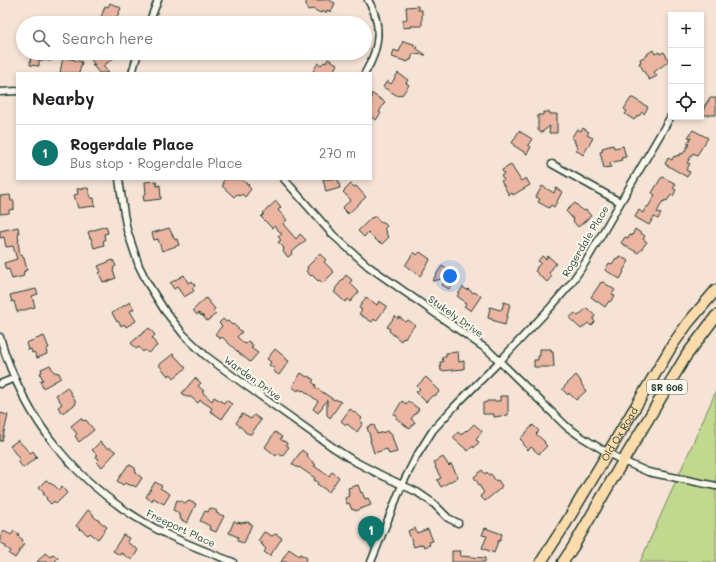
<!DOCTYPE html>
<html lang="en">
<head>
<meta charset="utf-8">
<style>
  :root { --surface:#fff; --page:#f2f2f2; --text:#202124; --muted:#757577; --line:#e0e0e0; --accent:#0f766e }
  body { margin:0; font-family:Mali,sans-serif; background:var(--page); color:var(--text) }
  .controls { position:absolute; right:12px; top:12px; display:grid; overflow:hidden; border-radius:0px; box-shadow:0 2px 6px #0003 }
  .controls button { width:36px; height:36px; display:grid; place-items:center; padding:0; border:0; border-bottom:1px solid var(--line); background:var(--surface); color:var(--text); font:20px sans-serif }
  .you { position:absolute; left:450px; top:276px; width:14px; height:14px; margin:-10px; border:3px solid #fff; border-radius:50%; background:#1a73e8; box-shadow:0 0 0 6px #1a73e833 }
  .badge { display:grid; place-items:center; width:26px; height:26px; border-radius:50%; background:var(--accent); color:#fff; font-size:13px; font-weight:700 }
  .pin { position:absolute; translate:-50% -33px; filter:drop-shadow(0 1px 2px #0008) }
  .pin::after { content:''; position:absolute; top:21px; width:14px; height:12px; background:inherit; clip-path:polygon(0 0,100% 0,50% 100%) }
  .list { margin:0; padding:0; list-style:none }
  h2 { display:flex; justify-content:space-between; align-items:center; height:52px; margin:0; padding:0 16px; font-size:17px }
  h2 small { font-size:13px; font-weight:400; color:var(--muted) }
  .list li { display:grid; grid-template-columns:26px 1fr auto; gap:12px; align-items:center; box-sizing:border-box; height:56px; padding:0 16px; border-top:1px solid var(--line) }
  .list b { display:block; font-size:15px; white-space:nowrap }
  .list p { margin:0; font-size:13px; white-space:nowrap; color:var(--muted) }
  .list em { font-size:13px; font-style:normal; color:var(--muted) }
  .icon { flex:none; width:22px; height:22px; fill:none; stroke:currentColor; stroke-width:2; stroke-linecap:round; stroke-linejoin:round }
  .map { position:relative; flex:none; width:716px; height:562px; overflow:hidden }
  .search { position:absolute; background:var(--surface); box-shadow:0 2px 6px #0003; left:16px; top:16px; width:356px; height:44px; display:flex; align-items:center; gap:10px; box-sizing:border-box; padding:0 14px; border-radius:22px; color:var(--muted); font-size:15px }
  .panel { position:absolute; background:var(--surface); box-shadow:0 2px 6px #0003; left:16px; top:72px; width:356px; height:108px; border-radius:0px }
  .map>svg:first-child { display:block }
  .green { fill:#c1d88e; stroke:#708a61 }
  .building { fill:#ecb5a1; stroke:#1f3d34 }
  .lines { fill:none; stroke-linecap:round; stroke-linejoin:round }
  .minor-casing { stroke:#1f3d34; stroke-width:9 }
  .primary-casing { stroke:#1f3d34; stroke-width:13 }
  .minor { stroke:#fbf7ec; stroke-width:6 }
  .primary { stroke:#fcdcac; stroke-width:10 }
  .labels { text-anchor:middle; dominant-baseline:central; stroke-width:4; stroke-linejoin:round; paint-order:stroke }
  .shield { fill:#fbf7ec; stroke:#61756b; stroke-width:1 }
  .shield-label { font-size:9px; font-weight:bold; fill:#1f3d34 }
  .street-label { font-size:10px; fill:#1f3d34; stroke:#fbf7ec }
</style>
</head>
<body>
<div class="map">
<svg width="716" height="562" viewBox="0 0 716 562">
  <rect width="100%" height="100%" fill="#f6e3d6"/>
  <filter id="ink" filterUnits="userSpaceOnUse"><feTurbulence type="fractalNoise" baseFrequency=".025" numOctaves="2"/><feDisplacementMap in="SourceGraphic" scale="8" xChannelSelector="R" yChannelSelector="G"/><feConvolveMatrix kernelMatrix="1 2 1 2 8 2 1 2 1" color-interpolation-filters="sRGB"/></filter>
  <g filter="url(#ink)">
    <path class="green" d="M716 391V562H640Z"/>
    <g class="building">
      <path d="M307 0H329L335 3 331 12 327 10 326 13 322 11 321 13 312 9 309 10 307 9 306 3Z"/>
      <path d="M110 3 121 8 116 19 127 23H108L100 20 105 6 108 7Z"/>
      <path d="M418 6V10H422V26H411L412 27 403 28V20L407 19 406 7Z"/>
      <path d="M403 41 414 44V46L417 47 416 48 426 55 413 54 411 60H409L408 62 392 57 394 50 399 52Z"/>
      <path d="M653 50 655 54 659 52 660 54 664 52 669 61 654 72 657 76 649 80 639 63 641 62 640 59 648 55 647 54Z"/>
      <path d="M31 53H51V61L39 60V66L30 65Z"/>
      <path d="M95 53H117L113 56 114 58 103 66 109 73H99L92 64 95 65 89 57Z"/>
      <path d="M63 57 82 62 79 73H60Z"/>
      <path d="M328 59 337 64 333 73H312L318 63 321 65 324 62 326 63Z"/>
      <path d="M398 73 408 80 406 83 409 85 402 95 400 94 398 96 383 87 387 81 391 84Z"/>
      <path d="M371 93 385 102 379 112 381 113 376 120 371 117Z"/>
      <path d="M631 98H633L648 107 644 114 642 112 639 116 638 115 634 120 625 114 627 111 624 109Z"/>
      <path d="M709 98H716V115H703L704 107H705V104H707V101H709Z"/>
      <path d="M543 112H550V114H557V133H549L550 126 542 132H540L538 130V115H543Z"/>
      <path d="M583 128 589 132 587 135 593 138 583 155 576 150 578 147 575 145 576 143 574 142 575 140 571 138 577 129 581 131Z"/>
      <path d="M693 130 708 138 697 155 693 153 687 163 690 164 686 170 690 172 687 177 665 164 668 158 672 160 674 156 676 157 677 155 679 156 681 153 683 154 689 144 687 143 691 138 688 137Z"/>
      <path d="M519 131 532 139 528 145 531 147 527 154 513 145 514 144 512 143Z"/>
      <path d="M613 145 614 148 623 146 626 157 621 158 622 160 610 163 611 167 604 168 600 152 603 151 602 148Z"/>
      <path d="M511 165 521 181 526 178 530 185 513 195 512 193 509 195 501 181 504 180 501 176 504 174 502 170Z"/>
      <path d="M663 177 676 184 673 188 676 190 673 196 671 195 667 201 665 200 664 202 663 201 657 212 661 214 658 219 654 217 649 225 635 217 639 210 643 213 646 207H648L655 195 652 193 661 178Z"/>
      <path d="M225 179H240L249 185 248 186 251 189 245 197 242 194 240 196 237 194 234 197 222 186 224 184 222 183Z"/>
      <path d="M323 179H338L340 188 326 192Z"/>
      <path d="M156 181 157 186 160 185 161 199 144 201 143 195 146 194 145 182Z"/>
      <path d="M351 184 354 187 356 186 366 197 348 214 342 208 351 200 343 192Z"/>
      <path d="M542 186 554 193 556 188 562 192 554 207 551 205 549 208 538 202 540 199 536 197Z"/>
      <path d="M88 188 91 198H94L95 206 78 208 74 195 78 194 77 189Z"/>
      <path d="M10 195 11 201H14V209L9 210V213L0 214V196Z"/>
      <path d="M276 201 281 207 278 210 287 220 283 224 296 239 300 234 306 240 291 253 292 254 288 257 283 252 284 250 283 249 284 248 278 242 281 240 278 237 282 234 274 226 272 228 261 217 264 214 263 213Z"/>
      <path d="M575 203 581 209H582L584 211 586 210 591 216 578 227 573 221 574 220 566 211Z"/>
      <path d="M375 216 381 223 382 221 387 226 384 229 387 232 386 234 389 237 382 244 379 242V243L368 232 364 237 358 231 372 217V218Z"/>
      <path d="M106 226 108 233 104 234 105 240 103 241 104 245 94 248 91 238H90L88 232Z"/>
      <path d="M18 227 19 233 18 236 19 241H18L20 255 22 254 23 258H24L27 270 24 271 25 272H23L24 276 12 279 9 269 6 270 4 263 17 259 13 246 6 247 4 237 0 238V231Z"/>
      <path d="M169 228 175 240 177 239 179 245 162 251 158 239 154 240 152 233Z"/>
      <path d="M635 229 645 236 643 239 647 242 640 251 638 253 621 243 625 237 628 238 630 235 632 236Z"/>
      <path d="M414 252 417 255 420 252 430 259 429 260H430L420 276 406 266V264Z"/>
      <path d="M320 254 326 260 324 262 334 272 323 283 319 280 318 281 312 275 311 276 306 271 308 269 307 267Z"/>
      <path d="M542 256 546 259 548 256 556 263 549 273 552 276 547 282 535 271 537 269 536 268 541 263 538 261Z"/>
      <path d="M619 256 629 261 623 271 624 272 620 279 605 270 609 263 612 264 616 258 617 259Z"/>
      <path d="M113 260 116 266 113 268 114 270 113 271 116 278 106 282V281L103 282 99 273 101 272 98 266Z"/>
      <path d="M442 266 451 272 453 270 459 274 449 289 442 285 447 278 432 281Z"/>
      <path d="M184 275 188 283 192 281 195 286 192 288 194 291 184 297 177 287 174 289 170 283Z"/>
      <path d="M346 275 352 280 350 283 359 292 350 302 348 299 345 302 334 292 336 290 335 289Z"/>
      <path d="M603 282 615 290 612 294 615 296 610 302 609 301 605 307 591 297 600 284V283Z"/>
      <path d="M463 287 467 290 468 289 473 293 474 292 481 296 471 311 464 306 466 304 463 302 464 301 457 296Z"/>
      <path d="M36 289 38 294 32 296 35 307 17 312 14 301 12 302 10 295Z"/>
      <path d="M366 297 377 305 379 301 387 306 376 321 374 319 372 322 359 314 362 310 359 308Z"/>
      <path d="M206 298 215 309 213 311 216 314 207 321 202 315 201 316 199 313 197 315 193 310Z"/>
      <path d="M130 302 134 309 130 311 136 321 126 327 124 324 121 326 118 321 117 322 112 313Z"/>
      <path d="M504 302 510 304 505 325 498 323V322L492 320V319L488 318 490 307 500 310 501 309H502Z"/>
      <path d="M587 308 595 316 593 319 595 322 591 326 588 323 581 329 569 318 575 313 578 316Z"/>
      <path d="M395 316 398 319 399 317 406 322 408 320 415 325 404 339 403 338 401 341 389 331 390 329 387 327Z"/>
      <path d="M223 319 226 322 228 321 232 325 233 324 242 332 237 337 245 344 248 341 253 345 251 348 258 353 250 362 239 353 222 337 220 339 215 334 222 326 219 323Z"/>
      <path d="M149 328 155 335 152 338 157 346 148 353 145 350 143 352 139 347 136 349 131 343Z"/>
      <path d="M44 336 49 348 46 349 47 354 37 358 34 352 32 353 31 349 28 350 26 343Z"/>
      <path d="M275 349 286 358V359L289 361 279 375 273 371 275 369 269 365 271 362 267 359Z"/>
      <path d="M540 349H551V352H553L554 367H534V360H538V356H540Z"/>
      <path d="M458 352 459 362 464 361V369L441 371 440 362H443L442 357H446V353Z"/>
      <path d="M173 354 186 368 174 378 171 374 168 376 159 365Z"/>
      <path d="M50 365 54 372 59 373 61 378 43 388 40 381 43 380 40 373 42 372 41 369Z"/>
      <path d="M301 373 307 377 308 376 314 380 312 382 316 385 315 387 334 400 335 399 341 402 330 418 327 415V400L318 413 313 409 318 401 303 390 302 391 299 389 298 391 292 387Z"/>
      <path d="M576 375 580 380 582 385 586 391 576 400 569 393 568 395 562 389Z"/>
      <path d="M426 377 440 391 435 396 433 395 426 402 416 392 420 389 417 386Z"/>
      <path d="M195 378 201 383 198 386 204 391 202 392 212 401 214 397 224 403 226 400 232 404 222 419 210 411 212 408 200 400 198 403 191 397H187L182 393Z"/>
      <path d="M67 387 75 400 76 404 62 413 58 407 62 404 56 395Z"/>
      <path d="M500 396H508V415L494 417V414H483V403L487 402V401H500Z"/>
      <path d="M402 401 406 404 408 401 419 409 411 419 415 422 410 429 396 418 397 416 394 414Z"/>
      <path d="M350 409 362 418 360 421 363 423 357 432 347 424 346 425 341 421Z"/>
      <path d="M0 413 8 415 2 441H0Z"/>
      <path d="M242 414 251 419 254 415 261 420 251 434H249L245 432 244 430 236 423Z"/>
      <path d="M81 418 83 421V420L84 421 86 420 94 430 79 442 75 436 77 434 71 426Z"/>
      <path d="M474 424 482 431 476 440 479 442 474 448 473 446 468 451 453 438 458 432 461 435 466 430 467 431Z"/>
      <path d="M374 425 377 434 388 431 389 434 391 433 397 452 389 454 387 449 374 453 370 440H371L367 427Z"/>
      <path d="M533 425 539 431 536 434 545 442 544 443 547 446 539 454 531 447 528 450 522 444 524 443 520 439Z"/>
      <path d="M275 432 282 437 280 439 287 443 286 445 289 447 282 456 278 453 276 456 265 447Z"/>
      <path d="M18 440 30 453 33 451 37 457 35 458H36L23 468 18 461 20 460 10 446Z"/>
      <path d="M100 442 107 448H111L116 452 102 467 96 462 99 459 96 457 97 455 92 450Z"/>
      <path d="M302 450 308 455 307 457 316 465 314 466 329 476 332 472 339 477 329 492 317 484 318 482 314 480 315 478 299 467 298 468 292 464Z"/>
      <path d="M443 457 449 466 451 464 458 477 441 487 437 480 441 478 435 467 436 466 434 462Z"/>
      <path d="M128 465H130L135 468 136 473 142 478 136 487 132 485 131 486 129 484 128 485 125 483 123 485 117 481Z"/>
      <path d="M482 470 485 474 487 472 489 475 491 474 496 481 498 480 502 486 500 488H501L485 501 480 496 484 493 474 477Z"/>
      <path d="M46 480 53 485H54L59 490 62 487 67 493 56 504 54 501 51 504 46 499 47 498 43 494 45 493 39 487Z"/>
      <path d="M155 482 162 486 160 488 170 494 164 504 153 498 152 501 146 497Z"/>
      <path d="M358 485 361 493 362 492 365 499 368 498 371 505 355 511 354 509 352 510 349 503 347 504 345 498 349 496 348 493H349L348 488Z"/>
      <path d="M177 500 186 503 189 501 196 504 187 523 180 519 181 516 178 515 179 513 173 510Z"/>
      <path d="M210 508 217 511 216 513 224 516 216 532 209 529 210 526 200 521 205 511 208 512Z"/>
      <path d="M88 510 94 515 93 516 107 527 98 539 90 533 88 535 76 526Z"/>
      <path d="M234 521 238 523V522L241 523 247 522 252 524 244 543 237 541 238 537 229 533Z"/>
      <path d="M415 528 417 533 428 529 433 541 429 542 430 545 424 547 423 544 414 547 408 531Z"/>
      <path d="M485 528 502 534 500 541H498L494 553 482 548 487 536 482 535Z"/>
      <path d="M4 531 11 535 14 531 19 534 18 536 23 540 22 542 24 544 15 558 9 554 11 551 5 547 6 546 0 542V537Z"/>
      <path d="M264 532 272 536 276 534 282 538 270 556 264 552 266 549 263 546V545L261 544 262 543 258 541Z"/>
      <path d="M123 535 129 538 127 542 138 550 132 560 121 553 120 555 113 551Z"/>
      <path d="M289 549 299 556 300 554 307 558 304 562H281Z"/>
      <path d="M452 551H461L460 556 485 558V562H452Z"/>
      <path d="M45 553 50 557 53 554 58 558 55 561 56 562H37Z"/>
    </g>
    <g class="lines">
      <defs>
        <g id="minor">
          <path d="M149 23 158 0"/>
          <path d="M132 73 138 53"/>
          <path d="M365 73C379 50 383 24 368 0"/>
          <path d="M0 92 17 91"/>
          <path d="M552 164 620 202"/>
          <path d="M119 179 124 214 127 230 139 266 148 284 165 311 184 335 206 356 248 387 334 448 354 461 379 474 417 492 433 503 448 518 458 523"/>
          <path d="M284 179 333 235 368 266 489 351 566 426 580 436 608 453 623 461 648 472 716 486"/>
          <path d="M0 337C24 422 81 490 160 531 183 543 208 552 233 562"/>
          <path d="M0 384 15 378"/>
          <path d="M371 562 402 485 416 457 433 430 455 406 500 361 550 308 569 286 585 263 671 116"/>
        </g>
        <g id="primary">
          <path id="s1" d="M541 562 566 523 673 344 688 323 716 290"/>
          <path d="M563 562 573 547 623 461 686 356 716 316"/>
        </g>
      </defs>
      <use href="#minor" class="minor-casing"/>
      <use href="#primary" class="primary-casing"/>
      <use href="#minor" class="minor"/>
      <use href="#primary" class="primary"/>
    </g>
  </g>
  <g class="labels">
    <rect class="shield" x="647" y="380" width="40" height="14" rx="3"/>
    <g class="shield-label">
      <text x="667" y="387">SR 606</text>
    </g>
    <g class="street-label">
      <text transform="translate(585 241) rotate(-59)">Rogerdale Place</text>
      <text transform="translate(456 316) rotate(35)">Stukely Drive</text>
      <text transform="translate(253 378) rotate(36)">Warden Drive</text>
      <text stroke="none"><textPath href="#s1" startOffset="150">Old Ox Road</textPath></text>
      <text transform="translate(181 528) rotate(25)">Freeport Place</text>
    </g>
  </g>
</svg>
<div class="controls">
<button>+</button>
<button>−</button>
<button><svg class="icon" aria-label="locate" viewBox="0 0 24 24"><circle cx="12" cy="12" r="6"/><path d="M12 2v4M12 18v4M2 12h4M18 12h4"/></svg></button>
</div>
<div class="you"></div>
<div class="pin badge" style="left:371px;top:549px">1</div>
<div class="search"><svg class="icon" aria-label="search" viewBox="0 0 24 24"><circle cx="10" cy="10" r="6"/><path d="M15 15l6 6"/></svg>Search here</div>
<section class="panel">
<h2>Nearby<small></small></h2>
<ul class="list">
<li><span class="badge">1</span><div><b>Rogerdale Place</b><p>Bus stop · Rogerdale Place</p></div><em>270 m</em></li>
</ul>
</section>
</div>
</body>
</html>
